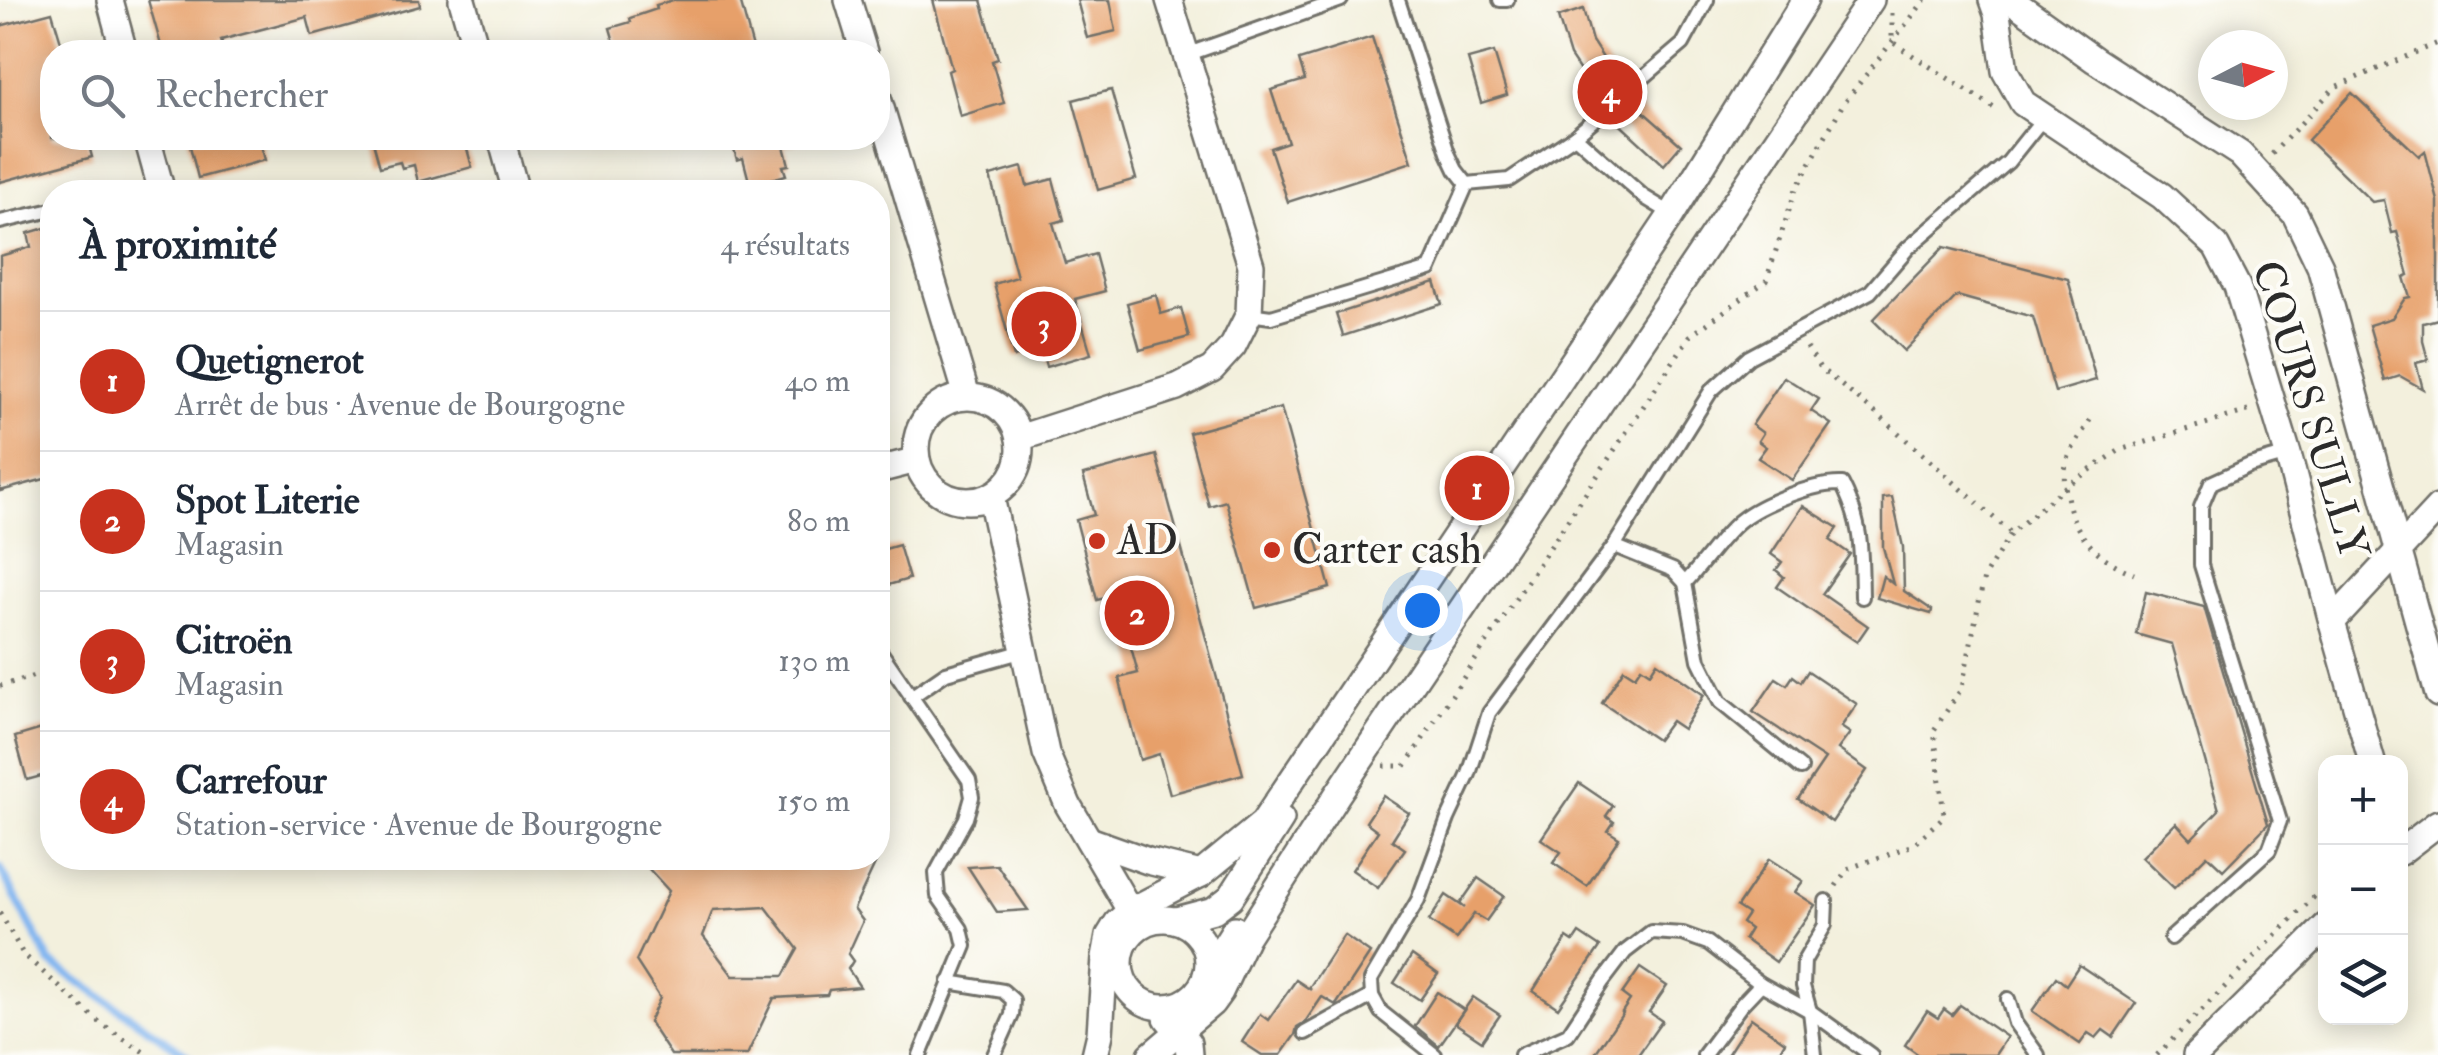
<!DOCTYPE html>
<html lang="fr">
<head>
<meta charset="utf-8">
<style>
  :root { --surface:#fff; --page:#f2f2f3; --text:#1f2937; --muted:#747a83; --line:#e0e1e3; --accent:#c8321e }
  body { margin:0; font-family:"IM FELL Double Pica",serif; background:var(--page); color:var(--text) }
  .controls { position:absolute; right:30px; bottom:30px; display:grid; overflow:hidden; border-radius:20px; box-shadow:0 5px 25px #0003 }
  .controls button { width:90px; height:90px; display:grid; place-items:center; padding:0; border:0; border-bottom:2px solid var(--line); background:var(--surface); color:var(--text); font:50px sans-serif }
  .compass { position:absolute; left:2198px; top:30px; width:90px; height:90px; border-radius:50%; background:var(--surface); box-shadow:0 5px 25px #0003; rotate:84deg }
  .you { position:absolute; left:1422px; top:610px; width:35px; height:35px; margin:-25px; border:8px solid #fff; border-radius:50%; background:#1a73e8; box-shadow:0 0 0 15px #1a73e833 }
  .badge { display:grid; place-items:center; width:65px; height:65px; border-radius:50%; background:var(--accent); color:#fff; font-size:32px; font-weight:700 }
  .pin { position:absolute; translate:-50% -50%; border:5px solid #fff; box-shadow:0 2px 10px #0006 }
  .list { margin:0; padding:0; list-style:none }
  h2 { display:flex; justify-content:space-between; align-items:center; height:130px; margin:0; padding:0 40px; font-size:42px }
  h2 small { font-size:32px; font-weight:400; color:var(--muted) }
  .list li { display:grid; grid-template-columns:65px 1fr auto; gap:30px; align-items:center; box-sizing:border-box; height:140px; padding:0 40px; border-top:2px solid var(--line) }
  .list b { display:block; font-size:38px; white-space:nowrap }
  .list p { margin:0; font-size:32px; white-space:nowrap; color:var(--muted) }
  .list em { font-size:32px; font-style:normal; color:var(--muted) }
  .icon { flex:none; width:55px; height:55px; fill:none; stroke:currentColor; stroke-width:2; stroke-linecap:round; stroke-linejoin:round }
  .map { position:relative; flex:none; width:2438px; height:1055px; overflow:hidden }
  .search { position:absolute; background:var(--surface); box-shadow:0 5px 25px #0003; left:40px; top:40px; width:850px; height:110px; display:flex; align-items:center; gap:25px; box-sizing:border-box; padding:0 35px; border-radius:40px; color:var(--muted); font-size:38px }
  .panel { position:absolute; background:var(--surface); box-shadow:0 5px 25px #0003; left:40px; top:180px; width:850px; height:690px; border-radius:40px }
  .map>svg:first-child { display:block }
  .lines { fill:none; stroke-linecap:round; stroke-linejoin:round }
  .stream { stroke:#82b6f0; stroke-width:8 }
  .building { fill:#e7a06a; fill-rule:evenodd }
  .service-casing { stroke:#717069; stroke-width:18 }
  .minor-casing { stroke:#717069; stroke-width:30 }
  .path { stroke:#717069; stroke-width:5; stroke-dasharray:2.5 8; stroke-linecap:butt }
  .service { stroke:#fff; stroke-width:12 }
  .minor { stroke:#fff; stroke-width:25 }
  .poi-dot { fill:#c8321e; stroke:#fdfcf7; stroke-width:4 }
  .labels { text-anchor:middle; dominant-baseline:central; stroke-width:8; stroke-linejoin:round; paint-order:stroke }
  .street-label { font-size:42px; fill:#2b2b2b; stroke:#fdfcf7 }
  .poi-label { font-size:42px; fill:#2b2b2b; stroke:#fdfcf7; text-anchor:start }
</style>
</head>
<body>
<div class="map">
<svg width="2438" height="1055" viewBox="0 0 2438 1055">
  <rect width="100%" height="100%" fill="#fdfcf7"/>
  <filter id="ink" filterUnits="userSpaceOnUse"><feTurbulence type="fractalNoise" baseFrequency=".01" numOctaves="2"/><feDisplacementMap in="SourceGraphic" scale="20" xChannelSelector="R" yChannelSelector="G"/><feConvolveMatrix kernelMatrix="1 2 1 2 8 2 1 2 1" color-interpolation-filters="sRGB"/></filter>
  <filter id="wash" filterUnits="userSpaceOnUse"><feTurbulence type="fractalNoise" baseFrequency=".0048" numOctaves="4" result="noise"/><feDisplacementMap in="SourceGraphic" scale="40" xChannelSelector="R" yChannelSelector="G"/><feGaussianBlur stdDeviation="2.25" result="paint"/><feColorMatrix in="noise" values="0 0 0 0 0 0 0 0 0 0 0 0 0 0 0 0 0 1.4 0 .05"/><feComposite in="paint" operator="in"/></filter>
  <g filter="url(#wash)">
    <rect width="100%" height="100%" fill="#f3f0dd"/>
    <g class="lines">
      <path class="stream" d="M0 868 50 962 187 1055"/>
    </g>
    <g id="blocks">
      <g class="building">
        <path d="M148 0H419L420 6 312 36 307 17 221 40 224 52H163Z"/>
        <path d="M673 0H740L754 52H617L610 28 631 22 630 18 657 9 656 5Z"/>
        <path d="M933 0H981L998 59 992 61 1004 103 960 116 948 71 952 69Z"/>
        <path d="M1077 0H1110L1116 31 1087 38Z"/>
        <path d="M1583 9 1592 41 1620 84 1600 101 1570 56 1558 17Z"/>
        <path d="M52 12 64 52H52V138H87L92 157 0 182V26Z"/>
        <path d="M1372 37 1412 162 1288 202 1270 148 1288 142 1271 90 1305 80 1299 60Z"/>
        <path d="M1494 52 1507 95 1481 103 1468 59Z"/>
        <path d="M1111 90 1136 179 1098 190 1073 100Z"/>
        <path d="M2352 93 2419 156 2425 151 2438 201V319L2423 323V341L2428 360 2416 363 2423 389 2400 376 2385 381 2369 325 2392 318 2405 298 2410 297 2404 277 2409 275 2397 232 2392 233 2384 200 2372 202 2308 140Z"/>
        <path d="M1631 101 1681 145 1664 165 1612 117Z"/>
        <path d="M188 138H259L265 160 198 178Z"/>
        <path d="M372 138H464L472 167 418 182 414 165 402 168 400 162 380 167Z"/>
        <path d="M731 138H795L796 143 784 146 789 165 783 166 786 175 750 185 743 158 737 160Z"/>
        <path d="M1022 167 1027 186 1053 179 1064 220 1053 223 1065 263 1095 254 1105 291 1075 299 1091 354 1046 367 1041 349 1014 357 994 284 1017 277 990 176Z"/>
        <path d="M52 226V477L0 491V256L31 247 28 233Z"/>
        <path d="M1944 247 2068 279 2096 380 2055 392 2033 317 1957 296 1904 351 1873 320Z"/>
        <path d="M1435 282 1442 304 1343 336 1336 314Z"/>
        <path d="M1156 295 1161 314 1181 308 1189 337 1140 350 1127 303Z"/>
        <path d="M1784 377 1819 399 1811 411 1831 424 1792 480 1758 458 1766 447 1758 441 1763 433 1752 425Z"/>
        <path d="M1281 408 1330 588 1256 608 1226 501 1209 506 1189 433Z"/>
        <path d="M1156 455 1243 774 1170 794 1159 754 1140 760 1119 678 1138 673 1117 595 1097 600 1076 520 1094 515 1083 475Z"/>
        <path d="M1892 497 1903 547 1904 591 1932 610 1931 614 1877 598 1883 576 1893 584 1883 547V498Z"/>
        <path d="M1803 506 1838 528 1830 540 1850 554 1822 594 1868 626 1857 642 1777 587 1784 577 1776 570 1782 562 1771 554Z"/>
        <path d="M899 545 909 579 878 588V551Z"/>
        <path d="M2146 592 2204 607 2268 824 2223 870 2207 855 2174 888 2142 857 2176 823 2191 839 2219 810 2172 644 2136 634Z"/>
        <path d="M1657 662 1704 695 1683 729 1671 721 1657 740 1602 703 1624 669 1635 676 1641 667 1650 673Z"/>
        <path d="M1808 671 1857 704 1841 727 1850 733 1838 749 1867 770 1832 822 1798 799 1825 759 1753 712 1776 678 1787 685 1793 676 1801 682Z"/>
        <path d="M52 726V773L27 780 15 737Z"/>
        <path d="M1579 783 1613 806 1606 816 1614 822 1608 831 1619 838 1587 886 1553 863 1561 852 1541 839Z"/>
        <path d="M1383 796 1409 813 1392 840 1405 849 1378 888 1352 870 1378 831 1366 822Z"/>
        <path d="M639 858H705L706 861 760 858H878L854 909 863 921 848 954 853 961 848 969 860 987 829 990 827 995 774 998 747 1055H671L649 1022 660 998 636 961 669 891ZM766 907 798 949 783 976H733L703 936 713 910Z"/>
        <path d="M1769 859 1803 881 1795 892 1815 905 1776 962 1744 939 1750 929 1742 923 1748 914 1737 907Z"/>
        <path d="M997 865 1028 910 997 912 968 867Z"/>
        <path d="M1478 878 1504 896 1486 921 1474 914 1456 939 1429 921 1446 895 1465 908 1460 904Z"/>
        <path d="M1579 933 1600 947 1558 1008 1533 991 1567 938 1573 942Z"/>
        <path d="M1344 935 1370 953 1336 1005 1322 997 1305 1022 1297 1027 1295 1035 1281 1055H1262L1242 1042 1260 1014 1268 1020 1296 980 1311 990 1309 988Z"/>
        <path d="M1412 955 1438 974 1420 1000 1394 983Z"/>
        <path d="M2079 965 2136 1003 2113 1037 2103 1030 2096 1038 2088 1033 2080 1044 2032 1011 2056 977 2066 985Z"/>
        <path d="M1640 968 1667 986 1649 1012 1662 1021 1638 1055H1594L1623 1013 1622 1012 1630 1000 1622 994Z"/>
        <path d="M1437 992 1464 1010 1439 1046 1415 1026Z"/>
        <path d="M1473 997 1500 1015 1482 1041 1455 1023Z"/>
        <path d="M1960 1005 2007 1037 1995 1055H1919L1905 1045 1927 1011 1938 1018 1944 1009 1952 1015Z"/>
        <path d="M1751 1018 1785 1042 1777 1055H1727Z"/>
      </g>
    </g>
  </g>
  <g filter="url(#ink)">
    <use href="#blocks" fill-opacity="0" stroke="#717069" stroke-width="2.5"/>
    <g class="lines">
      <defs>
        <g id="service">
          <path d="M1398 0 1448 153 1456 170 1467 184 1509 180 1575 136 1683 44 1707 0"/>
          <path d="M1500 0H1507"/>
          <path d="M1186 55 1341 0"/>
          <path d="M1575 136 1644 197 1672 214"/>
          <path d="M0 222 52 210"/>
          <path d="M1249 314 1271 317 1430 269 1467 184"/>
          <path d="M1614 546 1673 570 1685 583 1699 660 1720 702 1801 768"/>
          <path d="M1685 583C1702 565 1715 545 1732 528 1752 506 1812 483 1842 484 1863 525 1861 552 1862 597"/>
          <path d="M878 648 969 780 972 797 966 818 936 873 938 896 961 929 965 946 920 1055"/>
          <path d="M911 697 946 673 1024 651"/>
          <path d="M2171 938 2269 850 2280 821 2201 565V507L2211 483 2250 465 2288 454"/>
          <path d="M949 982 1003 991 1013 1000 1012 1015 994 1055"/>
          <path d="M2008 999 2015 1023 2038 1055"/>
          <path d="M1305 1033 1372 996"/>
          <path d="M1435 1055 1381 1012 1372 996 1371 980 1418 900 1448 819 1469 774 1489 713 1614 546 1711 391 1749 357 1870 292 1908 248 2008 162 2044 117"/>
          <path d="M1521 1055 1568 1034 1603 981 1625 952 1651 932 1683 934 1708 943 1761 984 1810 1011 1871 1055"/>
          <path d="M1704 1055 1742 1004 1761 984"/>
          <path d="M1815 1055 1810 1011 1803 986 1804 961 1825 925 1826 901"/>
        </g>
        <g id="minor">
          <path d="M110 0 124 52"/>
          <path d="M462 0 477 52"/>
          <path d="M848 0 864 52"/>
          <path d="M1992 0 1997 14 2005 71 2023 103 2162 196 2216 246 2237 286 2288 454 2332 622 2372 762"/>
          <path d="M2011 0 2095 60 2240 154 2295 214 2320 266 2438 694"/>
          <path d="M878 98 967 396"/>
          <path d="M147 138 162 192"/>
          <path d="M501 138 516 192"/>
          <circle cx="968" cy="449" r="52"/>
          <path d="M1019 438 1177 387 1212 369 1233 346 1249 314 1251 265 1169 0"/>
          <path d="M878 470 917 460"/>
          <path d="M991 497 1046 753 1068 805 1139 926"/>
          <path d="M2332 622 2438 508"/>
          <path d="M1089 840 1148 861 1201 874"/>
          <path d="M2400 852 2438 823"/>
          <circle cx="1164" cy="963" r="44"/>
          <path d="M1176 920 1214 910 1231 897 1281 819"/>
          <path d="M1206 975 1235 929"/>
          <path d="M1167 1018 1188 1043 1189 1055"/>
          <path d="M1095 1055 1100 1034 1105 957 1109 936 1117 923 1130 911 1201 874 1263 823 1672 214 1805 0"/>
          <path d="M1151 1055 1212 1003 1220 992 1246 937 1337 795 1871 0"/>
          <path d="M2196 1055 2326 926"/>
        </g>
      </defs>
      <use href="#service" class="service-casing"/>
      <use href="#minor" class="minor-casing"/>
      <g class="path">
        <path d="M1892 13V42L1997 110"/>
        <path d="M2272 154 2335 87 2438 43"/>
        <path d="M1807 347 1820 368 1884 420 2011 533"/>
        <path d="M2090 420C2082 434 2067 454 2065 470 2063 480 2066 491 2068 501 2076 539 2100 559 2134 574"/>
        <path d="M0 686 52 671"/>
        <path d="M1384 766H1405L1690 336 1766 281 1796 189 1843 104 1925 0"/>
        <path d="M1836 886 1847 869 1913 845 1944 816 1934 730 1962 688 1984 577 2011 533 2065 487 2120 450 2251 410"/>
        <path d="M0 913 23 954 95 1019 148 1055"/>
        <path d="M2157 1055 2326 885"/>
      </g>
      <use href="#service" class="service"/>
      <use href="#minor" class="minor"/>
    </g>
  </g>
  <g class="poi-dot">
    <circle cx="1097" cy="541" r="10"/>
    <circle cx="1272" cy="550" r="10"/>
  </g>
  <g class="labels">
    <g class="street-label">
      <text transform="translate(2310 410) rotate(73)">COURS SULLY</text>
    </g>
    <g class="poi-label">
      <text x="1117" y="541">AD</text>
      <text x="1292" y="550">Carter cash</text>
    </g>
  </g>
</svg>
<div class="controls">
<button>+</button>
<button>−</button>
<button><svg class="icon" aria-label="layers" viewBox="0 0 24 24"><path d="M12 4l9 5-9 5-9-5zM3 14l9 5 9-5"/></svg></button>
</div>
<svg class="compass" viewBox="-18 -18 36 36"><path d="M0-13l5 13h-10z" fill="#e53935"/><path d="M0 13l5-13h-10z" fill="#747a83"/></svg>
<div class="you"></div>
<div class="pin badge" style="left:1477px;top:488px">1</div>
<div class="pin badge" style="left:1137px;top:613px">2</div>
<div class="pin badge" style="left:1044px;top:324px">3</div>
<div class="pin badge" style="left:1610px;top:92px">4</div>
<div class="search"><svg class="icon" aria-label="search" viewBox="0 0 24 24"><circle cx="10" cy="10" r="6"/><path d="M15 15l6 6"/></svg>Rechercher</div>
<section class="panel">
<h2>À proximité<small>4 résultats</small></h2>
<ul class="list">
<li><span class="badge">1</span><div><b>Quetignerot</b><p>Arrêt de bus · Avenue de Bourgogne</p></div><em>40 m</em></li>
<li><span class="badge">2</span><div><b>Spot Literie</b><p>Magasin</p></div><em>80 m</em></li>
<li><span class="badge">3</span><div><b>Citroën</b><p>Magasin</p></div><em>130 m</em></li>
<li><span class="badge">4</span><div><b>Carrefour</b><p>Station-service · Avenue de Bourgogne</p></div><em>150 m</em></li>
</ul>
</section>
</div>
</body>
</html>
